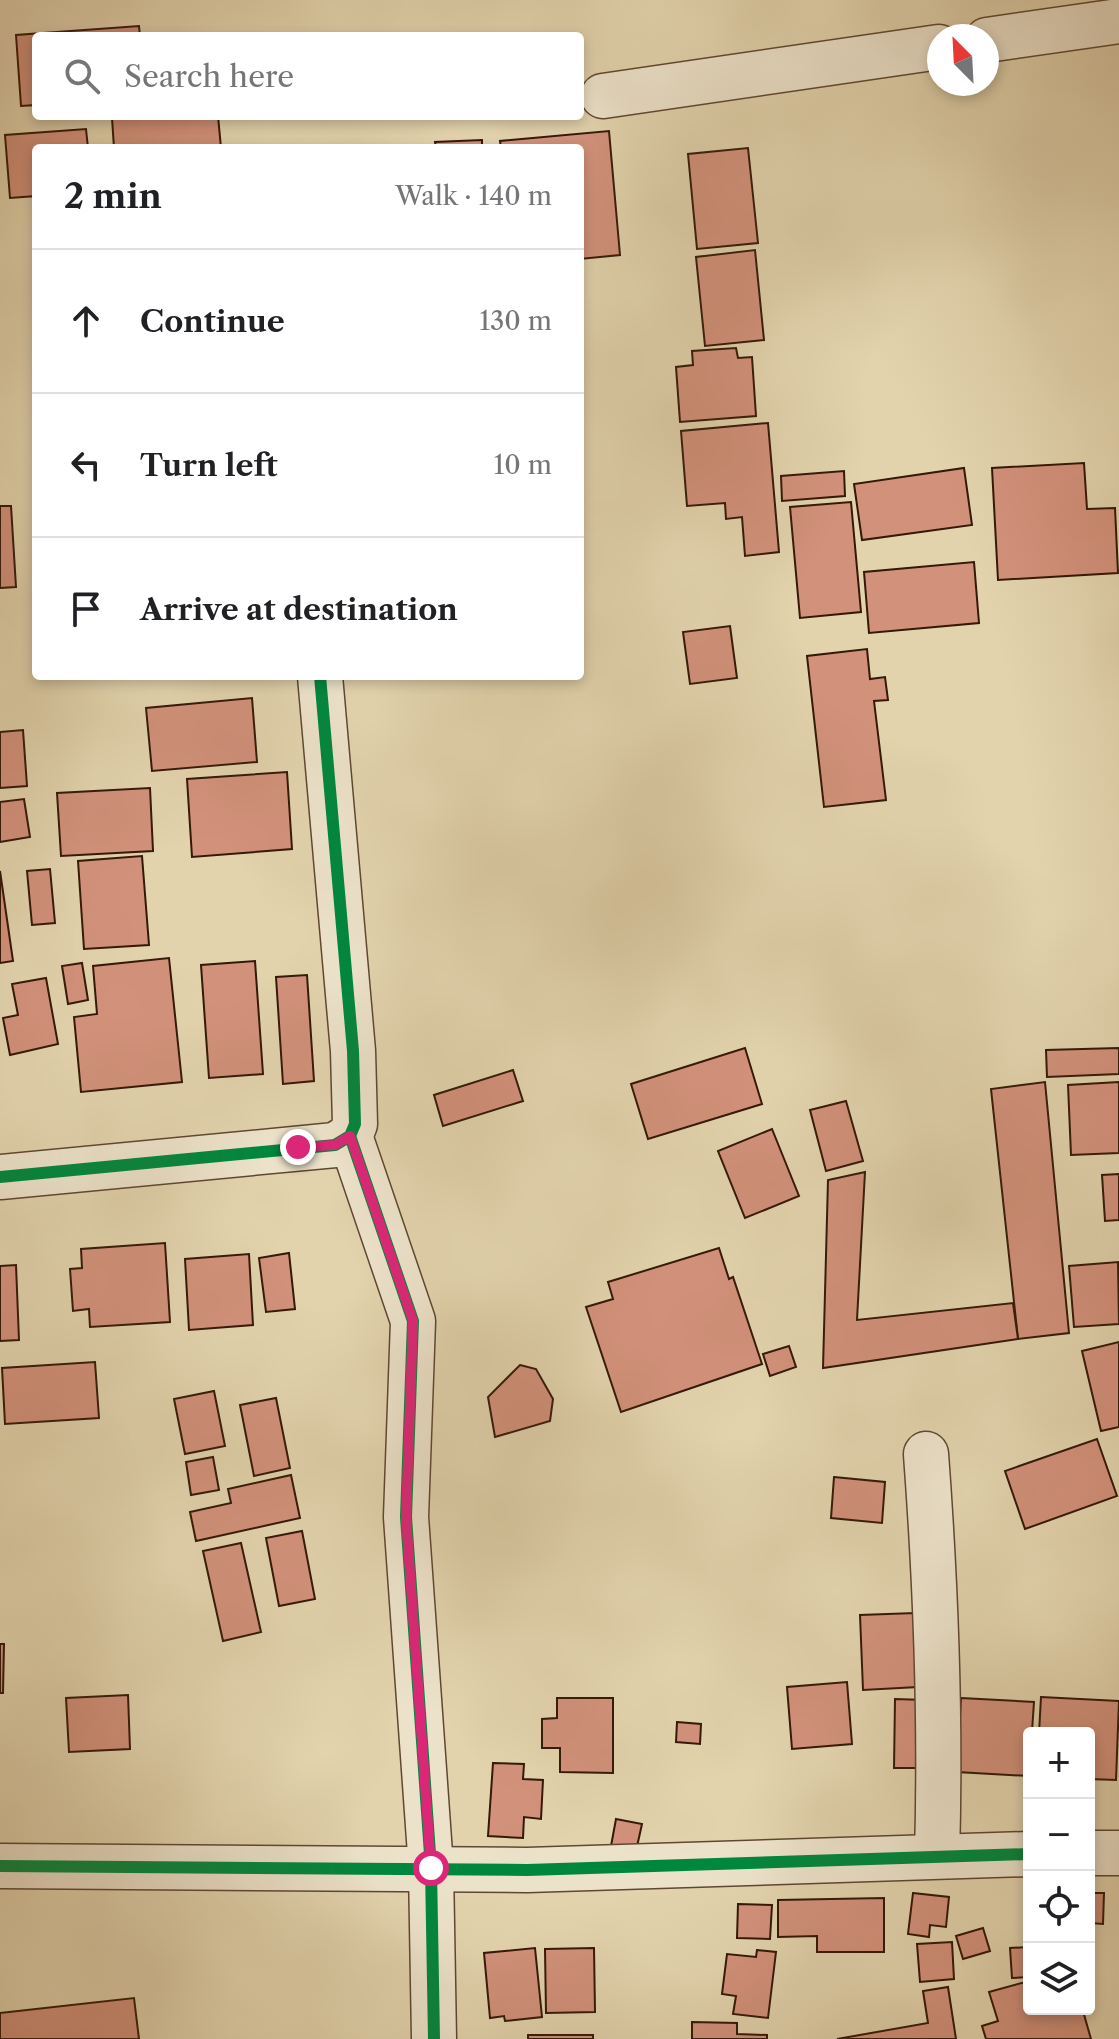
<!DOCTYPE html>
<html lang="en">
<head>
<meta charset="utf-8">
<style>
  :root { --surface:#fff; --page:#f6f6f6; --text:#202124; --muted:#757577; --line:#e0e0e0 }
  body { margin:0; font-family:"Libre Caslon Text",serif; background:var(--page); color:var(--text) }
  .controls { position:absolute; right:24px; bottom:24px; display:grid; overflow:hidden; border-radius:8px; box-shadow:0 4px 12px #0003 }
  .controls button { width:72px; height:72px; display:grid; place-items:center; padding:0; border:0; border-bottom:2px solid var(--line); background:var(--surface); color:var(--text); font:40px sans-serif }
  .compass { position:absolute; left:927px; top:24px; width:72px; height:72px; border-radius:50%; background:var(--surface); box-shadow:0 4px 12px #0003; rotate:336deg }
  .stop { position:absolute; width:24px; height:24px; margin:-18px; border:6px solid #db2777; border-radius:50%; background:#fff }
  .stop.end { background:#db2777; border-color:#fff; box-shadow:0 2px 8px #0008 }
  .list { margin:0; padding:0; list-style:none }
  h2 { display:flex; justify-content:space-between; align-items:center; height:104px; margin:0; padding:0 32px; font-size:34px }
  h2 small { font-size:26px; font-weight:400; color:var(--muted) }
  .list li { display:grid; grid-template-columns:52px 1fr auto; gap:24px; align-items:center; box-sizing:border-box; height:144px; padding:0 32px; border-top:2px solid var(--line) }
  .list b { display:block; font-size:30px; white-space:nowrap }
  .list em { font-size:26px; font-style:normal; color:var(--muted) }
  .icon { flex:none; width:44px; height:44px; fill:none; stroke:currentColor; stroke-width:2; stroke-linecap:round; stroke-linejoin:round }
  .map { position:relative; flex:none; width:1119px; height:2039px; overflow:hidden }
  .search { position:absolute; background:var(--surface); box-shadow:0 4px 12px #0003; left:32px; top:32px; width:552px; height:88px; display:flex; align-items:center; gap:20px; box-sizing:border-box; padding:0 28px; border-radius:8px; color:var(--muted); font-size:30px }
  .panel { position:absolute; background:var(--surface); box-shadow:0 4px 12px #0003; left:32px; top:144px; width:552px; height:536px; border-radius:8px }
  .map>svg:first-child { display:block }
  .building { fill:#d2917b; stroke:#351808; stroke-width:2 }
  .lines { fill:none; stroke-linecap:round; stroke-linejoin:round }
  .street-casing { stroke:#604731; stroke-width:47 }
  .street { stroke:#ece2ca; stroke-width:44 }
  .cycleway-casing { stroke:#ece2ca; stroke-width:17 }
  .cycleway { stroke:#00873e; stroke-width:12 }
  .route { stroke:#db2777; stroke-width:10 }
</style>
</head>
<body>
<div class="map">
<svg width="1119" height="2039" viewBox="0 0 1119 2039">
  <rect width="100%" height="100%" fill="#e2d3ad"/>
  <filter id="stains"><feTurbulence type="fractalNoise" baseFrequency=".0025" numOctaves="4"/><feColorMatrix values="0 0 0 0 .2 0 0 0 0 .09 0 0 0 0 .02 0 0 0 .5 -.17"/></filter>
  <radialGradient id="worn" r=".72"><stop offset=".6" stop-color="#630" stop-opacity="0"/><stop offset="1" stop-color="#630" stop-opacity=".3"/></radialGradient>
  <g class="building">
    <path d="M139 26 140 36H36V105L21 106 16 35Z"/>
    <path d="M142 116H218L221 148H114L112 118Z"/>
    <path d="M86 129 88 148H36V196L10 198 5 135Z"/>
    <path d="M609 131 620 255 580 259V148H501L500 141Z"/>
    <path d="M482 140V148H436L435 142Z"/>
    <path d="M748 148 758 243 697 249 688 154Z"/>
    <path d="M755 250 764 340 705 346 696 257Z"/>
    <path d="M736 348 738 358 752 357 756 416 680 422 676 367 693 365 692 351Z"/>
    <path d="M768 423 779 552 745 556 742 517 726 519 725 503 687 506 681 431Z"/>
    <path d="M1084 463 1087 509 1115 508 1118 573 998 580 992 468Z"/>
    <path d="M964 468 972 525 862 540 854 484Z"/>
    <path d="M844 471 845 496 782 501 781 476Z"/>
    <path d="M851 502 861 612 800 618 790 507Z"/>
    <path d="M0 506H11L16 587 0 588Z"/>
    <path d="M974 562 979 623 869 633 864 572Z"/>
    <path d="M730 626 737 678 690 684 683 632Z"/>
    <path d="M867 649 870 679 885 677 888 700 874 701 886 800 824 807 807 656Z"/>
    <path d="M252 698 257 762 152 771 146 708Z"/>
    <path d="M23 730 27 786 0 788V732Z"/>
    <path d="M287 772 292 849 192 857 187 779Z"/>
    <path d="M150 788 153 851 61 856 57 793Z"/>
    <path d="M24 799 30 837 0 842V802Z"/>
    <path d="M142 856 149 945 84 949 78 861Z"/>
    <path d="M50 869 55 923 32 925 27 871Z"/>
    <path d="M0 871 13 961 0 963Z"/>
    <path d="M169 958 182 1082 81 1092 74 1017 97 1014 93 966Z"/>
    <path d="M255 961 263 1074 209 1078 201 965Z"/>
    <path d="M82 963 88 1000 68 1004 62 966Z"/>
    <path d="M307 975 314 1081 283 1084 276 977Z"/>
    <path d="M46 978 58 1044 10 1055 3 1018 18 1015 12 984Z"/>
    <path d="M745 1048 762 1104 648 1139 631 1084Z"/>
    <path d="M1119 1048V1074L1047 1077 1046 1050Z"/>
    <path d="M513 1070 523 1101 443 1126 434 1095Z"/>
    <path d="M1045 1082 1069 1333 1018 1339 991 1089Z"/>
    <path d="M1119 1082V1153L1071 1155 1068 1085Z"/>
    <path d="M846 1101 863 1161 826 1171 810 1110Z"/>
    <path d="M772 1129 799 1196 745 1218 718 1151Z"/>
    <path d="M865 1172 857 1320 1013 1303 1018 1339 823 1368 828 1180Z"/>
    <path d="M1119 1174V1220L1105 1221 1102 1175Z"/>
    <path d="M165 1243 170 1322 90 1327 89 1309 73 1311 70 1269 82 1268 81 1249Z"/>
    <path d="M719 1248 729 1279 733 1277 762 1364 621 1412 586 1307 613 1299 608 1282Z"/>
    <path d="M289 1253 295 1309 266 1312 259 1258Z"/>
    <path d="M249 1254 253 1325 189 1330 185 1259Z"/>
    <path d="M1118 1262 1119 1324 1074 1327 1069 1266Z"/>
    <path d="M16 1265 19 1340 0 1341V1266Z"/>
    <path d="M1119 1342V1427L1101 1431 1082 1351Z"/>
    <path d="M789 1346 796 1367 770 1376 763 1354Z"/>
    <path d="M95 1362 99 1418 5 1424 2 1368Z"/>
    <path d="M520 1365 536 1369 553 1399 550 1421 495 1437 488 1397Z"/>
    <path d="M214 1391 225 1446 185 1454 174 1399Z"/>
    <path d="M276 1398 290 1468 254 1476 240 1405Z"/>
    <path d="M1097 1439 1117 1496 1025 1529 1005 1471Z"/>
    <path d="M213 1457 219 1490 191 1495 186 1462Z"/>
    <path d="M291 1475 300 1518 196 1541 190 1512 231 1503 228 1489Z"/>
    <path d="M834 1477 885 1482 882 1523 831 1518Z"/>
    <path d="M302 1531 315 1599 279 1606 266 1538Z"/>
    <path d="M241 1543 261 1632 223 1641 203 1551Z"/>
    <path d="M915 1613 918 1687 863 1690 860 1615Z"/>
    <path d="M0 1644H4L3 1693H0Z"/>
    <path d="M847 1682 852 1744 792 1749 787 1687Z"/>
    <path d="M128 1695 130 1749 69 1752 66 1698Z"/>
    <path d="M1041 1697 1119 1701 1116 1780 1089 1779V1733H1039Z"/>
    <path d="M557 1698H613V1773L560 1772V1748H542V1719L557 1718Z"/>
    <path d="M961 1698 1034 1702 1029 1776 957 1772Z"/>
    <path d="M895 1699 925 1700 923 1768H894Z"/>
    <path d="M677 1722 701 1724 700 1744 676 1742Z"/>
    <path d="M493 1763 524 1764 523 1779 543 1780 541 1819 524 1817 523 1838 488 1836Z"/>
    <path d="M616 1819 642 1824 636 1851 611 1846Z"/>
    <path d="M913 1893 949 1897 946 1927 930 1925 929 1937 908 1934Z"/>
    <path d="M1089 1893H1104L1103 1924 1090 1923 1089 1937Z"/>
    <path d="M884 1898V1952H817V1936L778 1937V1900Z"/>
    <path d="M738 1904 772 1905 770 1939 737 1938Z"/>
    <path d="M983 1928 990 1951 963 1959 956 1936Z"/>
    <path d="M952 1942 954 1979 920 1982 917 1944Z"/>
    <path d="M1029 1947V1977L1012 1978 1010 1948Z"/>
    <path d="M535 1948 542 2017 505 2021 504 2016 490 2018 484 1953Z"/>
    <path d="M594 1948 595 2012 546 2013 545 1949Z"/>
    <path d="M757 1950 776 1952 768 2018 733 2014 736 1996 722 1994 727 1954 756 1957Z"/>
    <path d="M1029 1981V2009H1070L1072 2014 1083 2011 1091 2039H986L982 2026 998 2021 989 1992Z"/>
    <path d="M948 1987 956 2039H837L928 2023 923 1991Z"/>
    <path d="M134 1998 139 2039H0V2013Z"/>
    <path d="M692 2022 737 2023V2034L767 2035V2039H692Z"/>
    <rect x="528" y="2035" width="65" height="4"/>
  </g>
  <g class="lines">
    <defs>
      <g id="street">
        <path d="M987 40 1119 21"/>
        <path d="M603 96 939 47"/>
        <path d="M350 1136 413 1321 406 1517 431 1868 434 2039"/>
        <path d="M0 1177 335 1145 350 1136 355 1124 353 1051 320 676"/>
        <path d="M926 1454C936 1588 941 1721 937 1856"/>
        <path d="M1089 1853H1119"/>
        <path d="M0 1866 527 1870 1029 1854"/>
      </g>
    </defs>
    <use href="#street" class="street-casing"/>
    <use href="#street" class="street"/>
    <defs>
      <g id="cycleway">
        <path d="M350 1136 413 1321 406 1517 431 1868 434 2039"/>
        <path d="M0 1177 335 1145 350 1136 355 1124 353 1051 320 676"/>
        <path d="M0 1866 527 1870 1029 1854"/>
      </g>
    </defs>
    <use href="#cycleway" class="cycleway-casing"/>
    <use href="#cycleway" class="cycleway"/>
  </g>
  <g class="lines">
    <path class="route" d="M298 1147 335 1145 350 1136 413 1321 406 1517 431 1868"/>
  </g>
  <rect width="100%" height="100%" filter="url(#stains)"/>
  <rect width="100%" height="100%" fill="url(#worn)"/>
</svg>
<div class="controls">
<button>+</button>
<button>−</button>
<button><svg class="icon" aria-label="locate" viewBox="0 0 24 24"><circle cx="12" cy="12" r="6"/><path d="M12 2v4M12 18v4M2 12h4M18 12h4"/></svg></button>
<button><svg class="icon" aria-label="layers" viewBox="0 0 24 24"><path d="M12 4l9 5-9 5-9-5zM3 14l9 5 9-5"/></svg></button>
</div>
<svg class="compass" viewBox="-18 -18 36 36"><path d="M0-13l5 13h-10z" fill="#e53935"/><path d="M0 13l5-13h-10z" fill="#757577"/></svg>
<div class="stop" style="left:431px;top:1868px"></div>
<div class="stop end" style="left:298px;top:1147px"></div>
<div class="search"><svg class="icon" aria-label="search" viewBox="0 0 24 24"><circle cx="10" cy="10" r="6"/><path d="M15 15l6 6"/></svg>Search here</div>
<section class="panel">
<h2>2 min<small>Walk · 140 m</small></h2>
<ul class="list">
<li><svg class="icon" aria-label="ahead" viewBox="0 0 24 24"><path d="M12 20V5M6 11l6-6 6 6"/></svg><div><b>Continue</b></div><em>130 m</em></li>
<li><svg class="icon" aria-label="left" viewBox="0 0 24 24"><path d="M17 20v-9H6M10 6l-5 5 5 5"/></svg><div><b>Turn left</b></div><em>10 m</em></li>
<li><svg class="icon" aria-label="arrive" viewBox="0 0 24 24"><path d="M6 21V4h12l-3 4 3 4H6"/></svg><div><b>Arrive at destination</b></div></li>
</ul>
</section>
</div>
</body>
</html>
